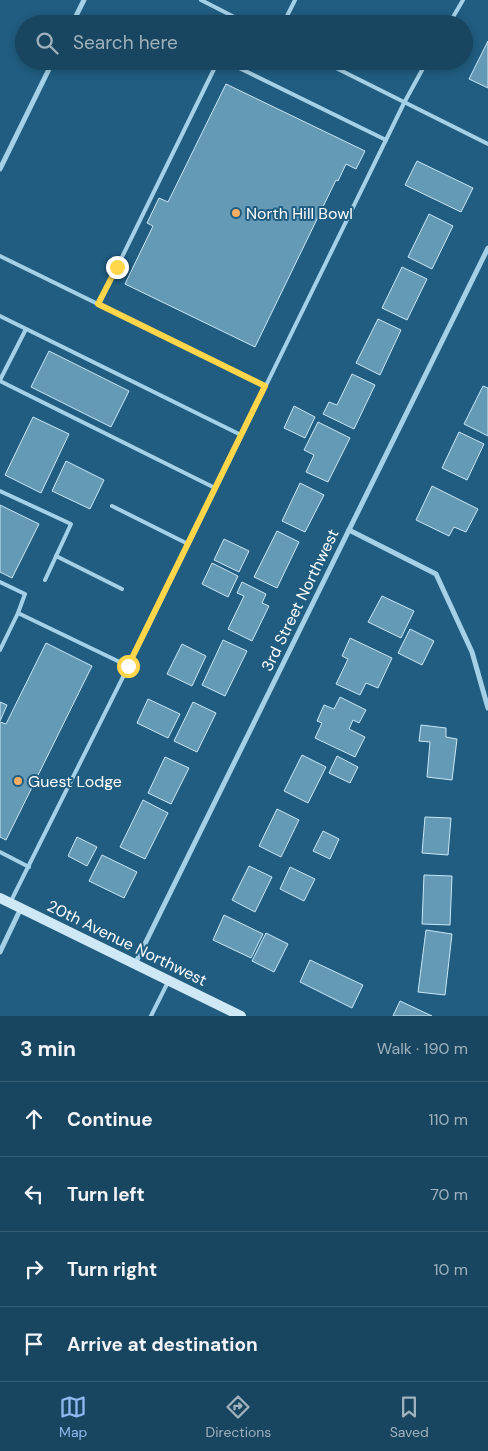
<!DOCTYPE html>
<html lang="en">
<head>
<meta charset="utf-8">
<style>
  :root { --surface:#184660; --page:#214d66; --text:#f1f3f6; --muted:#9fb1bd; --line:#365e75; --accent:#90b9f0 }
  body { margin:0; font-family:"DM Sans",sans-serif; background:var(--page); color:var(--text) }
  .stop { position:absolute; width:15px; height:15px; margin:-11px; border:4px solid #ffd54a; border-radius:50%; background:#fff }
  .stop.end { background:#ffd54a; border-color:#fff; box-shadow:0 1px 5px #0008 }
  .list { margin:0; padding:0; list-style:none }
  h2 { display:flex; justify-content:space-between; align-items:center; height:65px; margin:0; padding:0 20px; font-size:21px }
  h2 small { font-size:16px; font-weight:400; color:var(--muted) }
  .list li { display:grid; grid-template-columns:32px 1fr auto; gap:15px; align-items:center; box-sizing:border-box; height:75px; padding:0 20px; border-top:1px solid var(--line) }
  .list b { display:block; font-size:19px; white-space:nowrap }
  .list em { font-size:16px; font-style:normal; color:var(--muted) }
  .icon { flex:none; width:28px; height:28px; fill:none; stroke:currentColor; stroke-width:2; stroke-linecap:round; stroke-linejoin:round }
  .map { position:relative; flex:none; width:488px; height:1016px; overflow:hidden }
  .search { position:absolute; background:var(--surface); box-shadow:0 2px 8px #0003; left:15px; right:15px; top:15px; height:55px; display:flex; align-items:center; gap:12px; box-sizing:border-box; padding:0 18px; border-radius:28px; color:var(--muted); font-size:19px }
  .sheet { height:365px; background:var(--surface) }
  nav { display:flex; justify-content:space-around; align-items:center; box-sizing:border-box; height:70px; border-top:1px solid var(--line); background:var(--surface); font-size:14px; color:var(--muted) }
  nav a { display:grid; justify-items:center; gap:2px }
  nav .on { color:var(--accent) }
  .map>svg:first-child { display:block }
  .building { fill:#659ab7; stroke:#c9e7f6 }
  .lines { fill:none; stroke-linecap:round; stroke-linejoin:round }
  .lane { stroke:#a5d1e8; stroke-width:4 }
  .street { stroke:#a5d1e8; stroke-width:5 }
  .secondary { stroke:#cfe8f6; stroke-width:10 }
  .route { stroke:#ffd54a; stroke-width:6 }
  .poi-dot { fill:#f6ae65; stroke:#205d80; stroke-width:2 }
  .labels { text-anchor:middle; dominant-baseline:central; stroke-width:4; stroke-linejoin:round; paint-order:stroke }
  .poi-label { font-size:16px; fill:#fff; stroke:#205d80; text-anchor:start }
  .street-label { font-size:16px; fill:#fff; stroke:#205d80 }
</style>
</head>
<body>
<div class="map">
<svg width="488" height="1016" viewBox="0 0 488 1016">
  <rect width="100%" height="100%" fill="#205d80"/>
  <g class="building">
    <path d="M488 41V88L469 79Z"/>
    <path d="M226 84 365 151 356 169 346 164 338 181 336 180 255 347 125 284 153 226 147 223 159 198 168 202Z"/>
    <path d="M417 161 473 188 461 212 405 185Z"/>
    <path d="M429 214 453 226 432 269 408 257Z"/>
    <path d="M402 267 427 279 407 320 382 308Z"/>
    <path d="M378 319 401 330 380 375 356 363Z"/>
    <path d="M49 351 129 391 111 427 31 387Z"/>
    <path d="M352 374 375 385 354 429 323 414 329 402 337 405Z"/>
    <path d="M483 386 488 388V436L464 424Z"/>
    <path d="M294 406 315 417 305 438 284 428Z"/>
    <path d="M33 417 69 434 41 493 5 475Z"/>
    <path d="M318 422 350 438 328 482 306 472 314 455 304 450Z"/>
    <path d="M459 432 484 444 467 480 442 468Z"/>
    <path d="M66 461 104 480 90 509 52 491Z"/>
    <path d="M300 483 324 495 305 532 282 521Z"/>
    <path d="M432 486 478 509 466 532 454 527 449 536 416 520Z"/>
    <path d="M0 505 39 524 12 578 0 572Z"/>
    <path d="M277 531 299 542 277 588 254 577Z"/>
    <path d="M224 539 249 551 239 572 214 560Z"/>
    <path d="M212 563 238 576 228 597 202 584Z"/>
    <path d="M242 582 266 594 262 603 269 606 252 641 228 629 244 596 237 593Z"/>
    <path d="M382 596 414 611 401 638 368 622Z"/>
    <path d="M410 629 434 641 422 665 398 653Z"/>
    <path d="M350 638 392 658 378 688 366 683 360 695 336 684 348 659 342 656Z"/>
    <path d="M223 640 247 651 225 696 202 685Z"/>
    <path d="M46 643 92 666 6 840 0 837V722L6 724Z"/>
    <path d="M182 644 206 656 192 686 167 674Z"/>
    <path d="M340 697 366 710 359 723 353 720 349 729 365 737 355 757 315 738 322 723 317 721 324 705 334 709Z"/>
    <path d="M148 699 180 714 168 738 137 723Z"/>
    <path d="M0 702 7 705 0 721Z"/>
    <path d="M193 702 216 713 197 752 174 741Z"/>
    <path d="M421 725 446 728V737L457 739 452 780 427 777 430 742 419 741Z"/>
    <path d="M302 755 326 767 308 803 284 791Z"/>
    <path d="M337 756 358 767 350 783 329 773Z"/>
    <path d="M165 757 189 768 171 804 148 793Z"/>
    <path d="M143 800 168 813 145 859 120 847Z"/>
    <path d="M277 809 299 820 281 857 259 846Z"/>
    <path d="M425 817 451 818 448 855 422 853Z"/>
    <path d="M323 831 339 839 330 859 313 851Z"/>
    <path d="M77 837 97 847 87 866 68 856Z"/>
    <path d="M102 855 137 872 124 898 89 881Z"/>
    <path d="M249 866 272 877 255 912 232 900Z"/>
    <path d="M290 867 315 879 304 901 280 889Z"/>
    <path d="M424 875 452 876 450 925 422 924Z"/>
    <path d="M224 915 263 934 251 958 213 940Z"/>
    <path d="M426 930 452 934 445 995 418 992Z"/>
    <path d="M266 933 288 944 274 972 252 961Z"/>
    <path d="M310 960 363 985 352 1008 300 982Z"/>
    <path d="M400 1001 432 1016H393Z"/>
  </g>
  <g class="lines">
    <g class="lane">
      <path d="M201 0 248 24"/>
      <path d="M283 24 295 0"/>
      <path d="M449 24 463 0"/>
      <path d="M225 61 386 140"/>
      <path d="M322 61 488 144"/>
      <path d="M0 256 265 386"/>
      <path d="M99 304 218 61"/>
      <path d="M0 316 241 435"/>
      <path d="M0 380 26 329"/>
      <path d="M0 381 215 488"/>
      <path d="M0 491 71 524 45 580"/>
      <path d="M112 506 188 544"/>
      <path d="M56 556 122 589"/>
      <path d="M0 582 25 594 18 613"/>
      <path d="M0 650 18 613 128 666"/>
      <path d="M0 852 29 867"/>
      <path d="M11 901 149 625 404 103 427 61"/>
      <path d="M151 1016 168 982"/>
    </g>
    <g class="street">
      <path d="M72 24 84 0"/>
      <path d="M0 169 53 61"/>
      <path d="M349 530 436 574 472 652 488 708"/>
      <path d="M0 952 21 908"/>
      <path d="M135 964 488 248"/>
    </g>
    <path class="secondary" d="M0 898 241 1016"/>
  </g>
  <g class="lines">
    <path class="route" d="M117 267 98 304 265 386 128 666"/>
  </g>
  <g class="poi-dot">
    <circle cx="236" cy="213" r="5"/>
    <circle cx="18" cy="781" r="5"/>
  </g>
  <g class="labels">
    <g class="poi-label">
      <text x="246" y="213">North Hill Bowl</text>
      <text x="28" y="781">Guest Lodge</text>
    </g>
    <g class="street-label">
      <text transform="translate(300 600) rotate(-64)">3rd Street Northwest</text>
      <text transform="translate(127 943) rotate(26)">20th Avenue Northwest</text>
    </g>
  </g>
</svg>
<div class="stop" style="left:128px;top:666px"></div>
<div class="stop end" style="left:117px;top:267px"></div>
<div class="search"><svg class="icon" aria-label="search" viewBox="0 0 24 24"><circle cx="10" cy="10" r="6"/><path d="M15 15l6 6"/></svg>Search here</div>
</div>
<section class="sheet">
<h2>3 min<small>Walk · 190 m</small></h2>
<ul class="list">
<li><svg class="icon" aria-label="ahead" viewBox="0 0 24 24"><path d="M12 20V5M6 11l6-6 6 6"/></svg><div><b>Continue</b></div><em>110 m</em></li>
<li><svg class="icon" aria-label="left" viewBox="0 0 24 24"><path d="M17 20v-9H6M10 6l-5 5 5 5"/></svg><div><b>Turn left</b></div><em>70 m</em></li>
<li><svg class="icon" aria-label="right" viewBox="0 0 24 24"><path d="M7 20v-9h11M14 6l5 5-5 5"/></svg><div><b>Turn right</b></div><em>10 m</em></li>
<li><svg class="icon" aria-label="arrive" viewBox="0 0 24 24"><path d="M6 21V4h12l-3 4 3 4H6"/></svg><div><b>Arrive at destination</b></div></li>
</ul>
</section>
<nav>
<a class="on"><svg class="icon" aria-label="map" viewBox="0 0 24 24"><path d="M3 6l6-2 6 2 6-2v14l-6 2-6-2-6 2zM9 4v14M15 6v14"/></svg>Map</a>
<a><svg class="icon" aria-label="directions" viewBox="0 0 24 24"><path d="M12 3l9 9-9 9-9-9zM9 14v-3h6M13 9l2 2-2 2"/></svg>Directions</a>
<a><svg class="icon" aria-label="saved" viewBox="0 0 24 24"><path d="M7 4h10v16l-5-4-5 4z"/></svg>Saved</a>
</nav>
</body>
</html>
